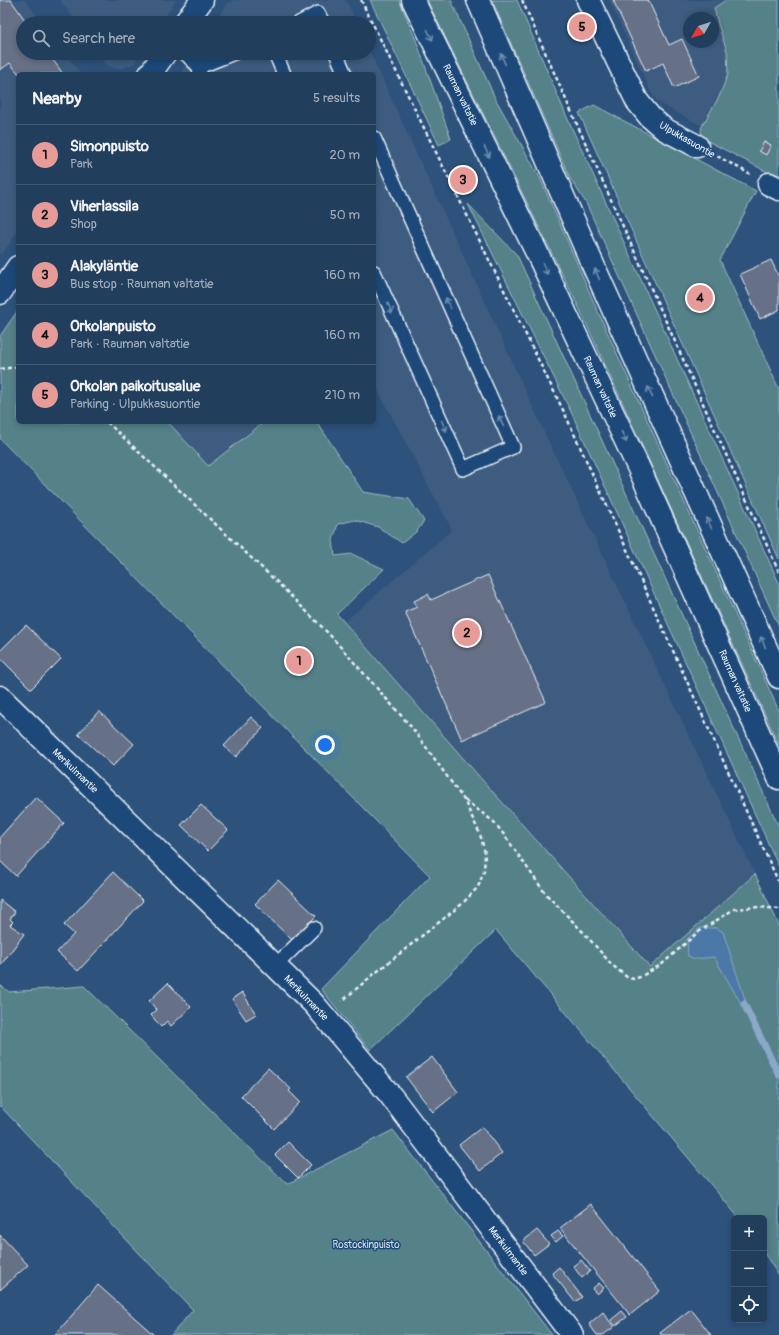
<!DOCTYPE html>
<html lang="en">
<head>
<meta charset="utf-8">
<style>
  :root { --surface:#223e5d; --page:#2a4563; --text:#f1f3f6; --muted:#a2aebc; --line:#3f5772; --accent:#e69b98 }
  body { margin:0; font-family:Pangolin,sans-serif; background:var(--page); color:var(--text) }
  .controls { position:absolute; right:12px; bottom:12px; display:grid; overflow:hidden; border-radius:6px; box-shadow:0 2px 6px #0003 }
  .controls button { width:36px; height:36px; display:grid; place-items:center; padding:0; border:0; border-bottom:1px solid var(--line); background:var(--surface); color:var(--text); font:20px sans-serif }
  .compass { position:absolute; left:683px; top:12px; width:36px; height:36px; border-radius:50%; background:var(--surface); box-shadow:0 2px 6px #0003; rotate:231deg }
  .you { position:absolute; left:325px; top:745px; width:14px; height:14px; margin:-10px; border:3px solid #fff; border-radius:50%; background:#1a73e8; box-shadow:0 0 0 6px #1a73e833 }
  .badge { display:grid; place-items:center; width:26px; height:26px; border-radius:50%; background:var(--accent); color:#111; font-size:13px; font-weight:700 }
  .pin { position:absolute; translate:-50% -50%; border:2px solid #fff; box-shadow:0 1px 4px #0006 }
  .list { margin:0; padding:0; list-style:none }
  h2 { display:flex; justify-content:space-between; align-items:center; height:52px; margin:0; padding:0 16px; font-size:17px }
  h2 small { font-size:13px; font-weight:400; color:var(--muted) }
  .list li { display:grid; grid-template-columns:26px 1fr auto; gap:12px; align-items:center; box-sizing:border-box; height:60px; padding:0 16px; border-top:1px solid var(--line) }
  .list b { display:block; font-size:15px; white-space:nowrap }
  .list p { margin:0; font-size:13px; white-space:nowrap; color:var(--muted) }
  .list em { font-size:13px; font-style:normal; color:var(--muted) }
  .icon { flex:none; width:22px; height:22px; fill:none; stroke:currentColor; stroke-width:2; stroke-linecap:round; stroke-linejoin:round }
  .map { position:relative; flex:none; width:779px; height:1335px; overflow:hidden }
  .search { position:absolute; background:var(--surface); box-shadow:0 2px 6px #0003; left:16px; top:16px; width:360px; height:44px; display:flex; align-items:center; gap:10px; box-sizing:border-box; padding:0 14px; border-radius:22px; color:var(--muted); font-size:15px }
  .panel { position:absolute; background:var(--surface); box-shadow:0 2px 6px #0003; left:16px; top:72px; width:360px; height:352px; border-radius:6px }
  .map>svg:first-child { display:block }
  .built { fill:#3e5b7f; fill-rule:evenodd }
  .green { fill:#558189; stroke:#9eb9c0 }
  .water { fill:#4b78a6; stroke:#8aa8c7 }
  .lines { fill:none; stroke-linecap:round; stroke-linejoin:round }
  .stream { stroke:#8aa8c7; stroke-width:7 }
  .building { fill:#667086; stroke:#e8f1f8 }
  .lane-casing { stroke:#e8f1f8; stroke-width:16 }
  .street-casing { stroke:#e8f1f8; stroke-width:25 }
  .highway-casing { stroke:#e8f1f8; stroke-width:25 }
  .path { stroke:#e8f1f8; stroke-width:2.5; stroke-dasharray:4 3; stroke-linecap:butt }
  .lane { stroke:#1f4a7a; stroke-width:13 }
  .street { stroke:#1f4a7a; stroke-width:22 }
  .highway { stroke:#1f4a7a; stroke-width:22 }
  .oneway { stroke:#6f8dac }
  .labels { text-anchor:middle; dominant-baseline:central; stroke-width:3; stroke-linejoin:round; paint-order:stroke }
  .street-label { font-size:10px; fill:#e8f1f8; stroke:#1f4a7a }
  .park-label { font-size:10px; fill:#d2e0e7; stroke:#1f4a7a }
</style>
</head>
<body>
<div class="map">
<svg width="779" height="1335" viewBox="0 0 779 1335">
  <rect width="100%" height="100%" fill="#2d527c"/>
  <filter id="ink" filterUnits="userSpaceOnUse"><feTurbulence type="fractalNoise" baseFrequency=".025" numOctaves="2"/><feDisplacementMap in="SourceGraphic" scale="8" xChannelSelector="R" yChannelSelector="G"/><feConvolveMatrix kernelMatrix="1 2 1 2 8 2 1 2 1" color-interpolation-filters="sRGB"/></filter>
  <g filter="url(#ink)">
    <g class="built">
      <path d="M0 0H25L43 23H23V53H65L81 74H18V231L0 257Z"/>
      <path d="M60 0H176L161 23H76Z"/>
      <path d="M234 0H346L357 23H214L228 3Z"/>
      <path d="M609 0H762L733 142 668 108 657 101 650 90ZM689 18H713V42H689Z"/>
      <path d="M369 50 550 444 755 874 650 967 484 782 344 622 452 530 374 383V74H180L194 53H369Z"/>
      <path d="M96 53H141L135 63 122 68H113L105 64Z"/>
      <path d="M168 422H264L208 466Z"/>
    </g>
    <g class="green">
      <path d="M370 0H399L416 40 451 139 439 145Z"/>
      <path d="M427 0H451L495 98 540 178 595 305 779 711V745L581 312Z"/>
      <path d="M492 0H517L566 115 779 583V627L586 203 570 178Z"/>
      <path d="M726 0H779V178L702 138 701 131 702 126 719 97 728 74 727 51 719 27 714 8Z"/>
      <path d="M594 105 756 191 720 260 779 389V559L579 113Z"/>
      <path d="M468 204 517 255 779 827V867L572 414Z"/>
      <path d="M18 310V422H168L208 466 264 422H317L363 492 409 499 424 521 417 531 402 543 378 527 355 520 338 524 333 540 335 556 352 554 384 569 337 614 484 782 650 967 755 874 779 925V1276L764 1253V1218H739L496 930 370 1050 321 989 430 876 0 439V336Z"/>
      <path d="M0 985 9 992 84 986 287 1184 393 1130 552 1335H171L193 1310 0 1106Z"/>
    </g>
    <path class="water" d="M701 928H717L723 932 746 1002 742 1005 714 957 695 959 688 956 687 939Z"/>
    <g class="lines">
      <path class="stream" d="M744 1004 779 1075"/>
    </g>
    <g class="building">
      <path d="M0 0H11L27 23H23V53H48L63 74H19L10 63 0 70Z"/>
      <path d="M613 0H648L669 45 682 39 699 76 674 88 663 63 646 71Z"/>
      <path d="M764 142 771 145 766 155 759 151Z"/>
      <path d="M771 260 779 277V310L760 319 740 274Z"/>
      <path d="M488 575 546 702 462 740 405 612 417 607 414 601 428 594 431 600Z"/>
      <path d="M26 625 61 659 31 689 0 658V651Z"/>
      <path d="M99 711 134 744 113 766 78 734Z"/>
      <path d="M251 717 263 728 236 757 224 746Z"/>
      <path d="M36 797 64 823 16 876 0 861V837Z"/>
      <path d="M201 805 228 830 208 851 181 825Z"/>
      <path d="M113 872 143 901 78 971 57 952 74 934 64 925Z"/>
      <path d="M278 880 316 916 292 940 255 904Z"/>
      <path d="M0 900 15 912 10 919 13 922 10 925 24 934 0 966Z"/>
      <path d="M168 983 191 1007 171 1026 167 1021 161 1027 151 1015 157 1010 149 1001Z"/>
      <path d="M242 992 256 1014 246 1020 232 999Z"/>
      <path d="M432 1057 458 1092 433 1112 406 1077Z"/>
      <path d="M268 1068 291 1089 289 1091 300 1102 274 1129 241 1096Z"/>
      <path d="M482 1127 502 1153 480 1171 459 1145Z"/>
      <path d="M288 1142 311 1165 298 1178 275 1155Z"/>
      <path d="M591 1204 660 1291 630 1315 560 1228Z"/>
      <path d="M537 1230 549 1244 534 1255 523 1241Z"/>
      <path d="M558 1231 563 1236 556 1242 551 1236Z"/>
      <path d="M0 1235 28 1265 0 1290Z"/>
      <path d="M581 1260 590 1271 582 1278 573 1266Z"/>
      <path d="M559 1267 582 1297 575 1302 552 1273Z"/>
      <path d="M599 1283 604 1288 597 1294 592 1289Z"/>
      <path d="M98 1285 154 1335H55Z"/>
      <path d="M691 1309 711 1335H661L660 1333Z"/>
      <path d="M622 1311 627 1317 615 1326 611 1320Z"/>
      <path d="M603 1312 614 1327 603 1335H597L589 1324Z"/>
    </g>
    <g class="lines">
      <defs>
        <g id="lane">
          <path d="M299 23 318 13 323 23"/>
          <path d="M185 53 199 67 200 74"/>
          <path d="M275 53 284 74"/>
          <path d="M336 53 345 74"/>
          <path d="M199 67 234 53"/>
          <path d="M374 138 513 447 463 469 374 272"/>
          <path d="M275 966 314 928"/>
        </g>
        <g id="street">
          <path d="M588 0 637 101 650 117 664 129 697 146"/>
          <path d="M185 23 202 0"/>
          <path d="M150 74 165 53"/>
          <path d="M769 184 779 189"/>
          <path d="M0 293 18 267"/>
          <path d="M0 697 314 1004 391 1096 572 1335"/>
        </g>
        <g id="highway">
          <path d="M413 0 539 257 642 475 779 778"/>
          <path d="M478 0 589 256 779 677"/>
        </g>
      </defs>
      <use href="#lane" class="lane-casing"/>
      <use href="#street" class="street-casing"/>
      <use href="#highway" class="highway-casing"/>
      <g class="path">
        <path d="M361 0 565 414 779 883"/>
        <path d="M522 0 571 111 779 572"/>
        <path d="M717 156 750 174"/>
        <path d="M0 369 18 367"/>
        <path d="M107 422 278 583 329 634 413 729 464 800 480 834 485 853 484 871 478 887 462 904 374 974 342 1001"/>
        <path d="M465 800 494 822 505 836 545 893 584 933 612 965 628 978 634 979 640 977 661 965 697 933 734 909 759 907 779 909"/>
      </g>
      <use href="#lane" class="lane"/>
      <use href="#street" class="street"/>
      <use href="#highway" class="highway"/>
    </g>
    <defs><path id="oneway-shaft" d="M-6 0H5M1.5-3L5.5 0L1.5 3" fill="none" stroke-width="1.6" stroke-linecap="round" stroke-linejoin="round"/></defs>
    <g class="oneway">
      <use href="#oneway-shaft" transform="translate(430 35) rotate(64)"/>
      <use href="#oneway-shaft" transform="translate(503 59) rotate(-113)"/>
      <use href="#oneway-shaft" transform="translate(487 152) rotate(64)"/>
      <use href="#oneway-shaft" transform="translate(545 269) rotate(65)"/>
      <use href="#oneway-shaft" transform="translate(597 274) rotate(-114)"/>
      <use href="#oneway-shaft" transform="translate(448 303) rotate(-114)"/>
      <use href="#oneway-shaft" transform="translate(390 308) rotate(66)"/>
      <use href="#oneway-shaft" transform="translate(650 392) rotate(-114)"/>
      <use href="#oneway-shaft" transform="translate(501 421) rotate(-114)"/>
      <use href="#oneway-shaft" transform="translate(444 426) rotate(66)"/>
      <use href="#oneway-shaft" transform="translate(624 437) rotate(65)"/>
      <use href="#oneway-shaft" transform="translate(709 523) rotate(-114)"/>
      <use href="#oneway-shaft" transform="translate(763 642) rotate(-114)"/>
    </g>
  </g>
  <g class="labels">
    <g class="street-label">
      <text transform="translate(460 95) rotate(64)">Rauman valtatie</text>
      <text transform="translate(687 140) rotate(30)">Ulpukkasuontie</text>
      <text transform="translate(600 387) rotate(65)">Rauman valtatie</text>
      <text transform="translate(735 681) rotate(66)">Rauman valtatie</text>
      <text transform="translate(75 771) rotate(44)">Merikulmantie</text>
      <text transform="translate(306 998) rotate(46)">Merikulmantie</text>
      <text transform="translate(508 1251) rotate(53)">Merikulmantie</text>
    </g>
    <g class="park-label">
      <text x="366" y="1245">Rostockinpuisto</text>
    </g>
  </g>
</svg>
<div class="controls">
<button>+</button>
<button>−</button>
<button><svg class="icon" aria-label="locate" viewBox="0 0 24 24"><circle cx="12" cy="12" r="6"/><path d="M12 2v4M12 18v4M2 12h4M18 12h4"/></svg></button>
</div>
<svg class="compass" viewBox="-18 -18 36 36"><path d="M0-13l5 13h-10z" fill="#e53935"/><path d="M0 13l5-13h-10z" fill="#a2aebc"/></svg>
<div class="you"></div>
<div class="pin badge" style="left:299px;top:661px">1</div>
<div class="pin badge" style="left:467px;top:633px">2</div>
<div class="pin badge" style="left:463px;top:180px">3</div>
<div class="pin badge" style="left:700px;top:298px">4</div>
<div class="pin badge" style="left:582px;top:27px">5</div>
<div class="search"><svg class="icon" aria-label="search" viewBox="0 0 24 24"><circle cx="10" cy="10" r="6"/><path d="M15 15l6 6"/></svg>Search here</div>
<section class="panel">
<h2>Nearby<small>5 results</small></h2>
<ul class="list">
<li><span class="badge">1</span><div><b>Simonpuisto</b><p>Park</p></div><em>20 m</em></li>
<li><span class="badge">2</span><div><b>Viherlassila</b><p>Shop</p></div><em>50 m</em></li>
<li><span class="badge">3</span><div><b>Alakyläntie</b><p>Bus stop · Rauman valtatie</p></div><em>160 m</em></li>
<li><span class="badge">4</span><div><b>Orkolanpuisto</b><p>Park · Rauman valtatie</p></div><em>160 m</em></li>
<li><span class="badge">5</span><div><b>Orkolan paikoitusalue</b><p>Parking · Ulpukkasuontie</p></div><em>210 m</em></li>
</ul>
</section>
</div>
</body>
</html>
